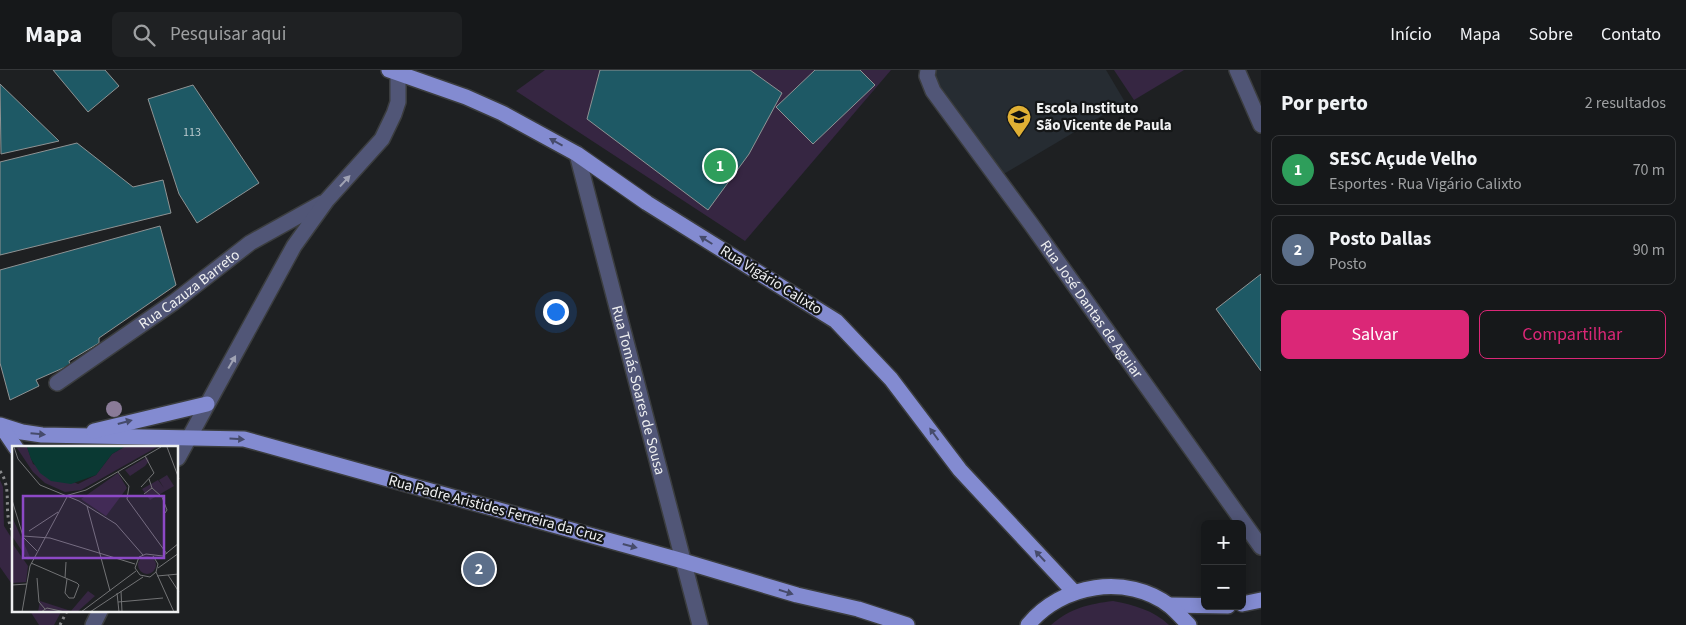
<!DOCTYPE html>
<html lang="pt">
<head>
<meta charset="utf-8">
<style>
  :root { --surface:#16181a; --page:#1f2123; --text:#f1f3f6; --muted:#9ea0a2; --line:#353739; --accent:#db2777 }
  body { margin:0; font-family:"Source Sans 3",sans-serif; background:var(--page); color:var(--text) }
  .controls { position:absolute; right:15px; bottom:15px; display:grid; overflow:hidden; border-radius:8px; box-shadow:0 2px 12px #0003 }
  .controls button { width:45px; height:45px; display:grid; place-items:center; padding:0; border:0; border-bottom:1px solid var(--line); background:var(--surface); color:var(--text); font:25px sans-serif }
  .you { position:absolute; left:555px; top:241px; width:18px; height:18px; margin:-12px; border:4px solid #fff; border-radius:50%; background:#1a73e8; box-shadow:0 0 0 8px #1a73e833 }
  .badge { display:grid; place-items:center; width:32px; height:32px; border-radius:50%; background:var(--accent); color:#fff; font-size:16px; font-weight:700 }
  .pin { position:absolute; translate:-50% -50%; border:2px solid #fff; box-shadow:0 1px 5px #0006 }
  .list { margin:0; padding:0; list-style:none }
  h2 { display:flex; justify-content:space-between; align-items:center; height:65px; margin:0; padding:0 20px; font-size:21px }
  h2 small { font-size:16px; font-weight:400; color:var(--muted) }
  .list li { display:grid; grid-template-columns:32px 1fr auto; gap:15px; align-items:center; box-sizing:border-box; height:70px; margin:0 10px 10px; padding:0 10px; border:1px solid var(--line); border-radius:8px }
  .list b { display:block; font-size:19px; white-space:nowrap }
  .list p { margin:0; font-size:16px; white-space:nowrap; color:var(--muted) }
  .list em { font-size:16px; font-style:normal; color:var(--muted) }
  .actions { display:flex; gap:10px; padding:15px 20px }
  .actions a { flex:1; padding:11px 0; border:1px solid var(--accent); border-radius:8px; text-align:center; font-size:18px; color:var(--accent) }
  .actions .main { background:var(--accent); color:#fff }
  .icon { flex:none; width:28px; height:28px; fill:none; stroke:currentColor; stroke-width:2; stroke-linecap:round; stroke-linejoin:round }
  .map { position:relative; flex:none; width:1261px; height:555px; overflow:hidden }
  header { display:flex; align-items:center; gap:30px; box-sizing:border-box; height:70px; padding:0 25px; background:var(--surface); border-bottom:1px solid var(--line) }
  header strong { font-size:24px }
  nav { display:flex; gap:28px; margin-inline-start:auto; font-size:18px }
  .search { width:350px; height:45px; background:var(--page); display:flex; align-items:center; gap:12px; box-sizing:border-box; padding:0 18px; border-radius:8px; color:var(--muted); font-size:19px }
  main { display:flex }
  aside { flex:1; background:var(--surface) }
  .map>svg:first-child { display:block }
  .built { fill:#262c32 }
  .green { fill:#362642 }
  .building { fill:#1e5965; stroke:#8f9394 }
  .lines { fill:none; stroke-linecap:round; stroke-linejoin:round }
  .minor-casing { stroke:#3b3d3f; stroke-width:18 }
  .major-casing { stroke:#3b3d3f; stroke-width:18 }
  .path { stroke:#88898b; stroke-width:3; stroke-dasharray:2.5 4; stroke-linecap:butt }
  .minor { stroke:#515677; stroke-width:15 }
  .major { stroke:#838bd1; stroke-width:15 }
  .tree { fill:#8a7b98 }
  .oneway { fill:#464b6b }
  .oneway2 { fill:#a0a3b4 }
  .labels { text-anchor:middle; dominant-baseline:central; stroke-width:4.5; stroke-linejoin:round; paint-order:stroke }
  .number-label { font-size:12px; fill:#bbcace }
  .poi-label { font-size:15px; font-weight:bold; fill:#eff0f1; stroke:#151718; text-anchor:start }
  .street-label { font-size:15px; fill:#eff0f1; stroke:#151718 }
  .inset-road { fill:none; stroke:#727375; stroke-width:1 }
  .view { fill:#8c49c6; fill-opacity:0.15; stroke:#8c49c6; stroke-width:2.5 }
  .inset-edge { fill:none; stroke:#eff0f1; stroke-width:2.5 }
</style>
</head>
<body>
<header>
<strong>Mapa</strong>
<div class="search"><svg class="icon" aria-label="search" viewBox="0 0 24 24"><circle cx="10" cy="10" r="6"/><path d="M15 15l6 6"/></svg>Pesquisar aqui</div>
<nav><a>Início</a><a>Mapa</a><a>Sobre</a><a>Contato</a></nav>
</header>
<main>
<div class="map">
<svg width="1261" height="555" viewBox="0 0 1261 555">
  <rect width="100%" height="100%" fill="#1e2022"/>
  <path class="built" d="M927 0H1106L1125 32 1002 105Z"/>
  <g class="green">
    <path d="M545 0H891L745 171 516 21Z"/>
    <path d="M1114 0H1184L1134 30Z"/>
    <path d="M128 372 142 377 61 378 60 375Z"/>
    <path d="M0 410 3 417 4 456 14 472V517L0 497Z"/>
    <path d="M1113 531C1134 535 1153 540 1169 555H1051C1070 538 1089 534 1113 531Z"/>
    <path d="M30 541H61V542L54 555H39Z"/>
  </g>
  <g class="building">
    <path d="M53 0H105L119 16 88 42Z"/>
    <path d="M600 0H750L782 23 749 84 708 140 587 49Z"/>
    <path d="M815 0H860L875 15 813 74 776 37Z"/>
    <path d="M0 14 59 71 1 84Z"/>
    <path d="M193 15 259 113 197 153 179 124 148 29Z"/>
    <path d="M77 73 133 117 163 110 171 143 0 185V92Z"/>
    <path d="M160 156 176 215 99 268V273L69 291 70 295 36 310 39 316 10 330 0 293V200Z"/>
    <path d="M1261 204V301L1216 239Z"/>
  </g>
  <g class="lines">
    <defs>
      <g id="minor">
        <path id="s1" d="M928 0 927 6 933 21 1031 154 1261 477"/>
        <path d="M1237 0 1261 55"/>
        <path id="s2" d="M577 84 700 555"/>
        <path id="s3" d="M57 313 174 232 250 173 322 133"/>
        <path d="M178 388 294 176 327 130 382 69 394 44 398 32V3"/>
        <path d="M93 555 100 541"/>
      </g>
      <g id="major">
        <path d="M389 0 466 27 502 43 577 84 647 133 836 251 891 309 960 400 1074 522"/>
        <path d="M0 355 22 362 42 365 244 369 683 491 797 525 858 539 907 555"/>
        <path d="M1 356 16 378"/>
        <path d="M94 361 207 334"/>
        <path d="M1242 534 1261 530"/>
        <path d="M1169 535 1228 536"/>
        <path d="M1028 555C1061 514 1127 503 1170 536 1177 542 1183 549 1189 555"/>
      </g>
    </defs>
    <use href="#minor" class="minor-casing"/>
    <use href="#major" class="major-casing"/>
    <g class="path">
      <path d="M0 401C14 421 1 444 14 463"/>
      <path d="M60 555 67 541"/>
    </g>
    <use href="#minor" class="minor"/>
    <use href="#major" class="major"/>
  </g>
  <circle class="tree" cx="114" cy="339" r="8"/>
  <defs><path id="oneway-solid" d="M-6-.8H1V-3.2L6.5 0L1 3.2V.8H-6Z" transform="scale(1.25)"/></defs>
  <g class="oneway">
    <use href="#oneway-solid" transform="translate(556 72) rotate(-151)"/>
    <use href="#oneway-solid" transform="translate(706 170) rotate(-148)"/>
    <use href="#oneway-solid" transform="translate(125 352) rotate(-15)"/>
    <use href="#oneway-solid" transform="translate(38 364) rotate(5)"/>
    <use href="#oneway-solid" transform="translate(934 364) rotate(-126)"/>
    <use href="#oneway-solid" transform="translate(237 369) rotate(3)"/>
    <use href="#oneway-solid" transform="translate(630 476) rotate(15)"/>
    <use href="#oneway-solid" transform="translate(1040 486) rotate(-133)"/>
    <use href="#oneway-solid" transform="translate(786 522) rotate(17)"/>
  </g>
  <g class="oneway2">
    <use href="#oneway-solid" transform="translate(345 111) rotate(-47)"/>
    <use href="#oneway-solid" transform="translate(232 292) rotate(-60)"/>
  </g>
  <defs>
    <symbol id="school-pin" viewBox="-11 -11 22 30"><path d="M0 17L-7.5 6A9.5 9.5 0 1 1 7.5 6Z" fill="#e0b034" stroke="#151718"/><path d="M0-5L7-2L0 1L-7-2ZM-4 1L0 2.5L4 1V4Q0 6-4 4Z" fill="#111"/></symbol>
  </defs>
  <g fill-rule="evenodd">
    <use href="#school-pin" x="1005" y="33" width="28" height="38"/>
  </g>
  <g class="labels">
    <g class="number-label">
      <text x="192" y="62">113</text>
    </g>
    <g class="poi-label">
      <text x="1036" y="38">Escola Instituto<tspan x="1036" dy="17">São Vicente de Paula</tspan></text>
    </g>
    <g class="street-label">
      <text transform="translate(771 210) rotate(32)">Rua Vigário Calixto</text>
      <text stroke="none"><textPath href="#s3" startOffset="162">Rua Cazuza Barreto</textPath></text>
      <text stroke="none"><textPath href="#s1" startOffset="292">Rua José Dantas de Aguiar</textPath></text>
      <text stroke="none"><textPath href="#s2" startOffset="244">Rua Tomás Soares de Sousa</textPath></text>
      <text transform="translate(496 439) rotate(15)">Rua Padre Aristides Ferreira da Cruz</text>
    </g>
  </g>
  <g transform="translate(12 376)">
    <rect width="166" height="166" fill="#1e2022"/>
    <path d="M15 1 21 18 66 38 84 29 100 8 112 1H145L69 44 53 46 33 37 21 26 5 2ZM135 11 137 15 133 20 118 30 113 24ZM106 27 115 42 94 70 69 53ZM155 29 162 40 138 54 130 43 146 34 152 42 147 34ZM0 71 18 111 16 114 0 90ZM0 97 16 120 14 136 0 137ZM126 119a9 9 0 1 1 18 0a9 9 0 1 1-18 0ZM76 145 83 150 65 166H26L28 155 59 165Z" fill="#362642"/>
    <path d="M15 1H112L100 8 84 29 59 38 39 35 28 27 19 13Z" fill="#0a3933"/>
    <path class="inset-road" d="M2 1 6 13 28 39 67 55 104 78 131 109M155 1 167 33M106 26 117 40 115 53 155 108M129 41 142 27 133 10M140 42 150 51 155 64 153 67M132 48 140 42 137 33M53 50 74 44 149 1M0 54 11 90 38 92 123 118M75 60 98 145M17 85 46 66M11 91 25 105M141 110 146 118 144 126 138 131 128 129 123 122 127 111 134 108 151 110 167 97M19 117 65 137 67 139 62 152H57L53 147 55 133M146 122 167 107M144 126 162 166M156 129 167 146M145 130 167 128M25 132 27 156 33 163M53 132 54 116M0 139 15 138M109 145 110 166M105 147 107 166M106 156 151 152M10 166 18 120 55 51M29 166 35 162 53 166M69 166 124 125M78 166 131 131"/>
    <path class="view" d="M11 50H152V112H11Z"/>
    <rect width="166" height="166" class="inset-edge"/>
  </g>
</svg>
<div class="controls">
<button>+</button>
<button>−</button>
</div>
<div class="you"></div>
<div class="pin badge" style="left:720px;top:96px;background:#2e9e5b">1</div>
<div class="pin badge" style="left:479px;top:499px;background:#5c6f8a">2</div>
</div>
<aside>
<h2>Por perto<small>2 resultados</small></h2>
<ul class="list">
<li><span class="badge" style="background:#2e9e5b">1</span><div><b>SESC Açude Velho</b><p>Esportes · Rua Vigário Calixto</p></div><em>70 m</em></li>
<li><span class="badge" style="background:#5c6f8a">2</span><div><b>Posto Dallas</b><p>Posto</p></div><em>90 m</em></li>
</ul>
<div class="actions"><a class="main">Salvar</a><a>Compartilhar</a></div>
</aside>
</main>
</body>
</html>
